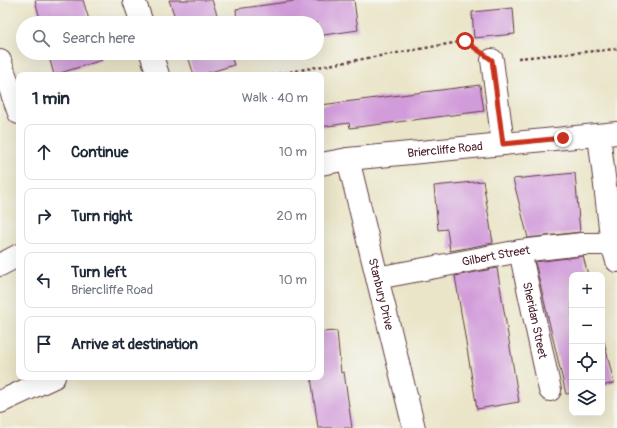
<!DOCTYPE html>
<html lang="en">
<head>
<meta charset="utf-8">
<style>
  :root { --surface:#fff; --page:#f6f6f7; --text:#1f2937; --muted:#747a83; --line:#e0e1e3 }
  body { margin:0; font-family:Pangolin,sans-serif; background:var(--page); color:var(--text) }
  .controls { position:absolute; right:12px; bottom:12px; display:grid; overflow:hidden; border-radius:8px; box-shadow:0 4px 16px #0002 }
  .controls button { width:36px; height:36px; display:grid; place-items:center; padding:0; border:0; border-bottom:1px solid var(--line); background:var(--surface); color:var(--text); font:20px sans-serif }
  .stop { position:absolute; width:12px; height:12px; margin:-9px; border:3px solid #c8321e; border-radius:50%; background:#fff }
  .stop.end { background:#c8321e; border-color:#fff; box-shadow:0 1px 4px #0008 }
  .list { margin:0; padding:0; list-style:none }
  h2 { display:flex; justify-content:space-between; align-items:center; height:52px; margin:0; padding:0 16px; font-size:17px }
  h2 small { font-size:13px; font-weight:400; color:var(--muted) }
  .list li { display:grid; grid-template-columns:26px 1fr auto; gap:12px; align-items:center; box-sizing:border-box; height:56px; margin:0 8px 8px; padding:0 8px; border:1px solid var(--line); border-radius:8px }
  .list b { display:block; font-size:15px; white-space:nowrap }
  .list p { margin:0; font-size:13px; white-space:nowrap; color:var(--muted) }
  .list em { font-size:13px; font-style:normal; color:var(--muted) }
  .icon { flex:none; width:22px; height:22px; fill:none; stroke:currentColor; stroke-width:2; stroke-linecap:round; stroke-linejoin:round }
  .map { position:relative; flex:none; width:617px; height:428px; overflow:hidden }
  .search { position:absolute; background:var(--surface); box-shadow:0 4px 16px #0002; left:16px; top:16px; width:308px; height:44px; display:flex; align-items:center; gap:10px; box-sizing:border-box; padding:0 14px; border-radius:22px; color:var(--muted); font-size:15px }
  .panel { position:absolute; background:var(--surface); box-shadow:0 4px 16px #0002; left:16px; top:72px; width:308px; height:308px; border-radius:8px }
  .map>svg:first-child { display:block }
  .building { fill:#d29cda }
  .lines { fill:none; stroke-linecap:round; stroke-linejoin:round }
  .minor-casing { stroke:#623d43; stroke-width:24 }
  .path { stroke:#623d43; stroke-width:2.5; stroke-dasharray:3 3; stroke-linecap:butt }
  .minor { stroke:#fff; stroke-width:22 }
  .route { stroke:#c8321e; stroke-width:5 }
  .labels { text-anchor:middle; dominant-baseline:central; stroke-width:4; stroke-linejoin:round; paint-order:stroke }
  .street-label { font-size:12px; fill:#4a1f2b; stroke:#f6f6f2 }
</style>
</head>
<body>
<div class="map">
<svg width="617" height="428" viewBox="0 0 617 428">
  <rect width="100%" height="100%" fill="#f6f6f2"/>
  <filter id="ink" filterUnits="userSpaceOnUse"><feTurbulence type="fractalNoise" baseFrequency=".025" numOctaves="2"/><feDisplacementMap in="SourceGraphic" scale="8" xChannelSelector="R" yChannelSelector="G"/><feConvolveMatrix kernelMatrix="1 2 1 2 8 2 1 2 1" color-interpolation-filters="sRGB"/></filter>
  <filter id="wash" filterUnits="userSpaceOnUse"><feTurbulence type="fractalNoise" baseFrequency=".012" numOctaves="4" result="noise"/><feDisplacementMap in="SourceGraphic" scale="16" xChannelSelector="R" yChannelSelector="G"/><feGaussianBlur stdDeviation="0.9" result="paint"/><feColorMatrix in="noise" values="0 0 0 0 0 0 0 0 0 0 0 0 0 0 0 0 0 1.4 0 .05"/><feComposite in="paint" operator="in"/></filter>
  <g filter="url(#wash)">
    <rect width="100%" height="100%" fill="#eae5c8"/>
    <g id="blocks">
      <g class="building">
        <path d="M35 0H83L90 23H41Z"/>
        <path d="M169 0H212L220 23H177Z"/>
        <path d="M302 0H354L358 30 317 36V23H237L236 9Z"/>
        <path d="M513 8 515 34 474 38 472 12Z"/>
        <path d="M48 53H100L102 60 54 75Z"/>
        <path d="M187 53H230L234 65 201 75H194Z"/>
        <path d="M480 85 484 111 350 128 349 123 321 127V105Z"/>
        <path d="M575 173 580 232 528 238 513 179Z"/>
        <path d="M483 181 493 243 450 251 447 229 438 230 434 186Z"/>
        <path d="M583 256 588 275H572V393L566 394 535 262Z"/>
        <path d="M497 268 519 402 477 409 455 276Z"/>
        <path d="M337 331 341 373 344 372 352 428H318L311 377H321V332Z"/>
        <path d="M602 333 614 383 602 386Z"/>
      </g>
    </g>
  </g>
  <g filter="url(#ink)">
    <use href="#blocks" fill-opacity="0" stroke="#623d43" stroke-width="1"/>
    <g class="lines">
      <defs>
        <g id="minor">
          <path d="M134 0 142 23"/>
          <path d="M151 53 158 75"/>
          <path d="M492 60 503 144"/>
          <path d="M0 61 19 113"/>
          <path d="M599 135 612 244 617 261"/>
          <path id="s1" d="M348 159 414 428"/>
          <path id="s2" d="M321 164 348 159 617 133"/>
          <path id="s3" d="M520 251 550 390"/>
          <path d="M0 265 19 255"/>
          <path id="s4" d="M377 278 520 251 582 244H617"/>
          <path d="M0 402 54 377"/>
        </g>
      </defs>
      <use href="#minor" class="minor-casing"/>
      <g class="path">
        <path d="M518 58 617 49"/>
        <path d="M272 75 465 41 472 46"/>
      </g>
      <use href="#minor" class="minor"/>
    </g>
  </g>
  <g class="lines" filter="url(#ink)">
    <path class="route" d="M465 41 492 60 503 144 563 138"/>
  </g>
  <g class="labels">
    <g class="street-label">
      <text stroke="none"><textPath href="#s2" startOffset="125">Briercliffe Road</textPath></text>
      <text stroke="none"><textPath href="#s4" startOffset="121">Gilbert Street</textPath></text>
      <text stroke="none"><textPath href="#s1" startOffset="139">Stanbury Drive</textPath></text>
      <text stroke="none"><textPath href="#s3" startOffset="71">Sheridan Street</textPath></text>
    </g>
  </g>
</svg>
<div class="controls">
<button>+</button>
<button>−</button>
<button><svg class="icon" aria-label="locate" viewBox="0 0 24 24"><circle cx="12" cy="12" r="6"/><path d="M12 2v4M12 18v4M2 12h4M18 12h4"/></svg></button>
<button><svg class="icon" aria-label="layers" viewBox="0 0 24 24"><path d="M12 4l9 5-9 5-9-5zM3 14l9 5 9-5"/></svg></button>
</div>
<div class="stop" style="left:465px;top:41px"></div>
<div class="stop end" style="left:563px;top:138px"></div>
<div class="search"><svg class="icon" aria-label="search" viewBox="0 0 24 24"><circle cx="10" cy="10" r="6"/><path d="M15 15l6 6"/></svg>Search here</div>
<section class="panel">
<h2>1 min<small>Walk · 40 m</small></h2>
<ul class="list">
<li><svg class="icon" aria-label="ahead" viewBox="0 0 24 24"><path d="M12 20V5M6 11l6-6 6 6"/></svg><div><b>Continue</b></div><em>10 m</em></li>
<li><svg class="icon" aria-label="right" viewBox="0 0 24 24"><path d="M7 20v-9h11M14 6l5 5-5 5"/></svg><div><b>Turn right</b></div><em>20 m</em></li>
<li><svg class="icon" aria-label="left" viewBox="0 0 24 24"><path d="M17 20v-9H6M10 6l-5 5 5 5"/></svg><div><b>Turn left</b><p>Briercliffe Road</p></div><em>10 m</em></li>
<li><svg class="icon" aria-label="arrive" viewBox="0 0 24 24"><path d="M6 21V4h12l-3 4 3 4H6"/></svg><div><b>Arrive at destination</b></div></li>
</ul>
</section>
</div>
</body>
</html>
